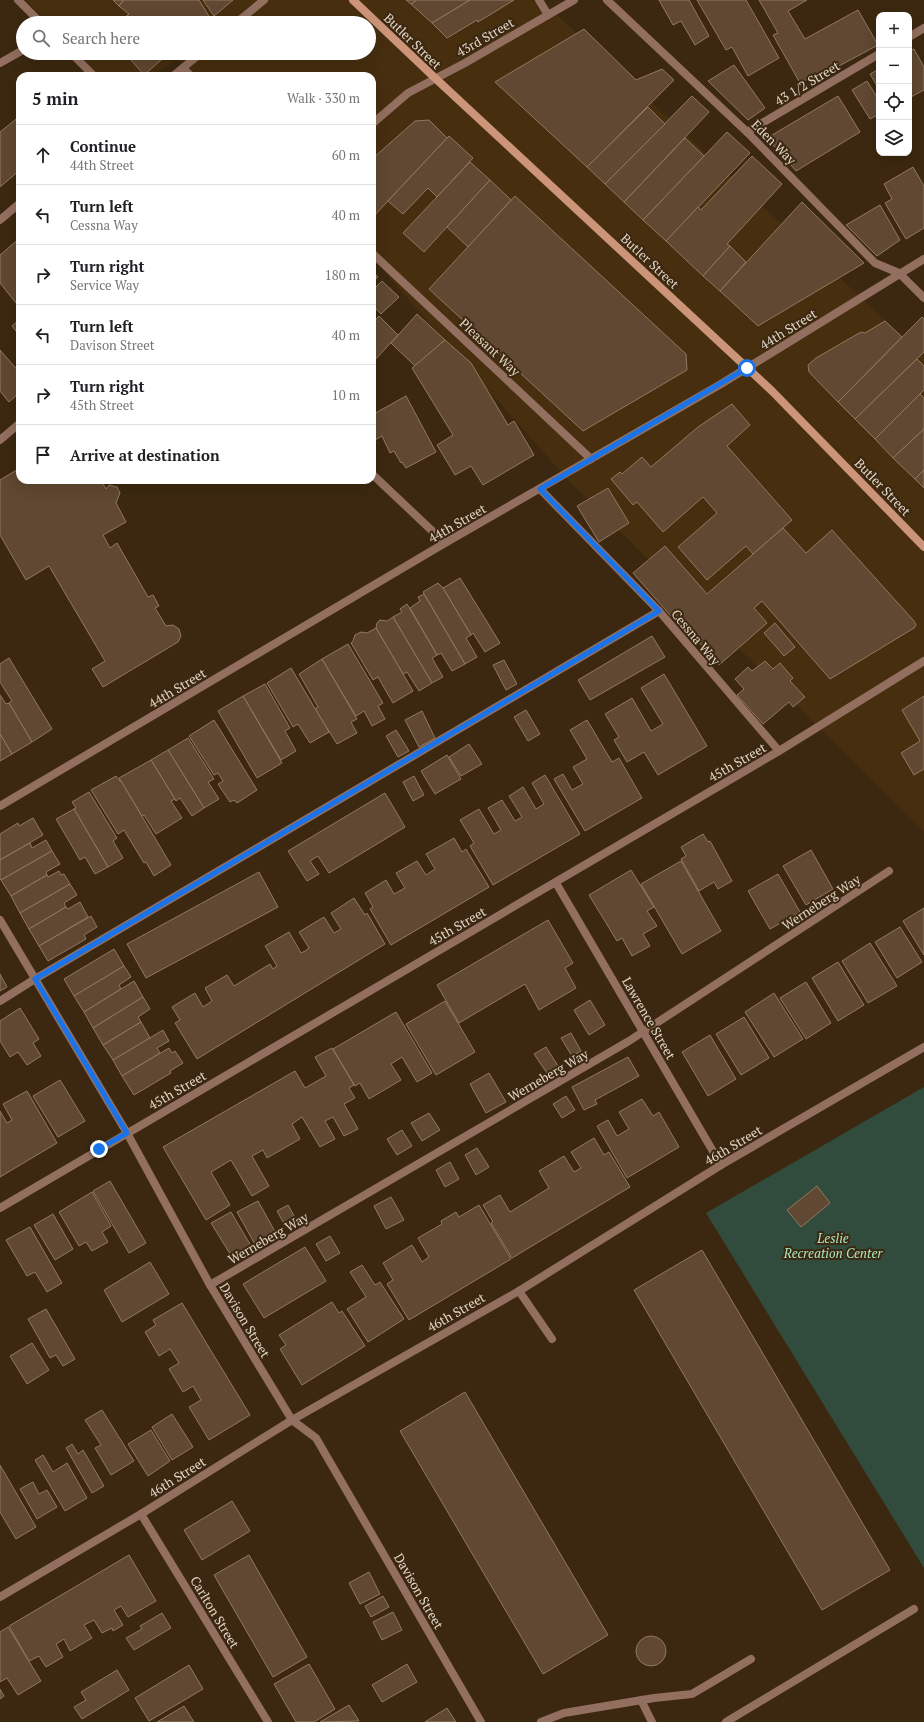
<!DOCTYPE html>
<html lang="en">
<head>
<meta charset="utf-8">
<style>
  :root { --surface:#fff; --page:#f2f2f2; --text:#202124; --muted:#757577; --line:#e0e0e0 }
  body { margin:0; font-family:"PT Serif",serif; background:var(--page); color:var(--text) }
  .controls { position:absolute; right:12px; top:12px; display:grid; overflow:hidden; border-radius:8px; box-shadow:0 4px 16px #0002 }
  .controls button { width:36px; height:36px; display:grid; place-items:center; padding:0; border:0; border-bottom:1px solid var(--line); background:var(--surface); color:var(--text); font:20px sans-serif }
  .stop { position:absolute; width:12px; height:12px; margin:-9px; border:3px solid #1a73e8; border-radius:50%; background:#fff }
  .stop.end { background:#1a73e8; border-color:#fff; box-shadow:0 1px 4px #0008 }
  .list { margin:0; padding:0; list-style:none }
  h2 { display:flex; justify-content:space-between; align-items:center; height:52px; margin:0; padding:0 16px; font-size:17px }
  h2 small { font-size:13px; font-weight:400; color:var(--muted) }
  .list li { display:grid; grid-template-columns:26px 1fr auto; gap:12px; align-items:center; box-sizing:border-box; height:60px; padding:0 16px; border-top:1px solid var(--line) }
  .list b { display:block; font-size:15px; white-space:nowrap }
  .list p { margin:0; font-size:13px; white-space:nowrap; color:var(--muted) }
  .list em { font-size:13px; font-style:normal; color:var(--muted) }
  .icon { flex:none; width:22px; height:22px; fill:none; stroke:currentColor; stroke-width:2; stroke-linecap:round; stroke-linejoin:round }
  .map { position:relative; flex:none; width:924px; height:1722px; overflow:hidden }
  .search { position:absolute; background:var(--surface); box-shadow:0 4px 16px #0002; left:16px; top:16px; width:360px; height:44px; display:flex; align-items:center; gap:10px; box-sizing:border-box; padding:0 14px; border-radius:22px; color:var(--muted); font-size:15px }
  .panel { position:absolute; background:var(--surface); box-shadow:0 4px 16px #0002; left:16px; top:72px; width:360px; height:412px; border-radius:12px }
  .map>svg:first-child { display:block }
  .built { fill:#462e0f }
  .green { fill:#314c3c }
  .building { fill:#604832; stroke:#927860 }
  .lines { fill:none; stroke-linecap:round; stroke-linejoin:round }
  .lane { stroke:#926f5f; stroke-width:8 }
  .street { stroke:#926f5f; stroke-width:8 }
  .secondary { stroke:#cc957a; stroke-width:8 }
  .route { stroke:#1a73e8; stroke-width:5 }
  .labels { text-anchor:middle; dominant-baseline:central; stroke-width:4; stroke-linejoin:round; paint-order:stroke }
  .street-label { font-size:13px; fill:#e2d5c7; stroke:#3c2810 }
  .park-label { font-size:13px; font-style:italic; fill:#a8e7c2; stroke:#3c2810 }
</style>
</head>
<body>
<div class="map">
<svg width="924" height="1722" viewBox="0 0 924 1722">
  <rect width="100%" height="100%" fill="#3c2810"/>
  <path class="built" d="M26 0H541L924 356V831L567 479 372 258V76H194L176 58 153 76H97L76 53H369V23H47Z"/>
  <path class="green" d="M924 1087V1568L706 1213Z"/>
  <g class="building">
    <path d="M113 0H124L119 6Z"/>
    <path d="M124 0H199L210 18 204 23H118L129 14 119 6Z"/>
    <path d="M203 0H233L214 16Z"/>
    <path d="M406 0H417L411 4Z"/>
    <path d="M417 0H470L432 23 411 4Z"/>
    <path d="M470 0H514L478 22 477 20 447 38 432 23Z"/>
    <path d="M659 0H689L709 36 695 45 681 21 673 25Z"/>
    <path d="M697 0H746L779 58 748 76 732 47 726 50Z"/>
    <path d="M759 0H807L788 11 805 39 858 10 878 45 826 73 824 70 800 83 773 35 778 33Z"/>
    <path d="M584 29 636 80 662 69 674 80 587 167 495 82Z"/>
    <path d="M914 49 924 67V90L909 98V51Z"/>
    <path d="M125 53H169L144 75Z"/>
    <path d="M734 65 765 108 748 120 708 81Z"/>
    <path d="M879 69V89L870 74Z"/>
    <path d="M75 72 79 76H69Z"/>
    <path d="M867 81 879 100V114L870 119 852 90Z"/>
    <path d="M692 96 709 112 624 202 605 184Z"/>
    <path d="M838 96 860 132 796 171 767 138Z"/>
    <path d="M648 107 665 124 605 184 587 167Z"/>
    <path d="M20 116V170L0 187V132Z"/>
    <path d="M429 120 447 138 372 218V159L415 121Z"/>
    <path d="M727 132 750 153 666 241 643 220Z"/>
    <path d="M449 136 473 158 437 197 428 188 403 214 388 201Z"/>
    <path d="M685 138 704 156 643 220 624 202Z"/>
    <path d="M752 156 782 184 727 244 730 246 703 276 666 241 698 207 701 210Z"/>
    <path d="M470 162 490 180 424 252 403 233Z"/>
    <path d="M913 167 924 186V228L906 239 885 203 892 199 884 184Z"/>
    <path d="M490 180 511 200 468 247 447 227Z"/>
    <path d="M515 196 686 354 687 370 583 431 429 289Z"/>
    <path d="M802 202 864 263 758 326 720 291Z"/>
    <path d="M880 205 900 240 877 256 846 225Z"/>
    <path d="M20 238V300L16 303 0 283V255Z"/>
    <path d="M730 246 746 262 720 291 703 276Z"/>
    <path d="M372 271 378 277 372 283Z"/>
    <path d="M382 281 399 297 381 314 372 305V291Z"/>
    <path d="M417 314 445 340 415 366 391 343Z"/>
    <path d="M379 316 398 335 372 363V324Z"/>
    <path d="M922 317 924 319V352L855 419 838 402Z"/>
    <path d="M20 319V336L12 326Z"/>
    <path d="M885 321 902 337 838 402 809 372 808 365 816 358 861 332 865 333Z"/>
    <path d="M20 338V346L16 342Z"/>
    <path d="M445 340 471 363 508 425 514 421 534 455 483 485 471 466 455 475 437 445 453 435 412 368Z"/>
    <path d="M0 350 20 373V392L9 402 0 391Z"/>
    <path d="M917 359 924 366V390L875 439 855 419Z"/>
    <path d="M920 394 924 398V429L893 458 875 439Z"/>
    <path d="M406 396 436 452 406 468 402 462 401 463 394 451 390 453 382 436 375 440 372 435V415Z"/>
    <path d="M732 404 750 425 727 446 792 520 753 554 746 546 707 580 678 547 717 513 703 497 663 532 637 502 633 505 611 479 620 472 622 474 642 457 651 467 698 427Z"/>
    <path d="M924 429V470L915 479 893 458Z"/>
    <path d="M20 468V480H101L106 489 109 485 117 487 120 493 116 503 126 522 103 535 110 548 117 543 148 597 153 595 159 606 155 608 166 626 173 625 179 629 181 636 178 642 103 687 92 669 105 661 49 566 26 580 0 535V480Z"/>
    <path d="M924 470V488L915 479Z"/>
    <path d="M608 488 629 523 599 542 577 506Z"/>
    <path d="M783 528 806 553 832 530 914 621 916 625 914 628 830 679 762 601 754 608 767 623 719 665 679 620 676 622 633 573 665 546 707 594Z"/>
    <path d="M460 578 500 643 485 652 473 633 471 635 443 588Z"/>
    <path d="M438 583 443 588 471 635 466 638 477 657 465 664 423 592Z"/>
    <path d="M424 594 465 664 452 671 441 653 437 655 410 608 420 601 418 597Z"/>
    <path d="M407 604 437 655 432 658 443 677 432 683 393 617 402 612 400 609Z"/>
    <path d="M393 617 432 683 419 691 407 672 403 674 376 628 377 623 380 620 387 621Z"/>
    <path d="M775 623 795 647 784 656 764 633Z"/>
    <path d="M376 628 413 691 393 703 378 677 373 680 351 643 353 641 355 635 361 632 367 633Z"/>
    <path d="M652 636 665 657 590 700 578 680Z"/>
    <path d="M348 644 383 703 378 706 385 719 372 726 364 711 356 716 322 659Z"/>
    <path d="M9 658 52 729 32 742 9 703 12 701 0 682V664Z"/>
    <path d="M322 659 357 719 351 722 357 733 337 744 315 709 318 707 299 674Z"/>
    <path d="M504 660 517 684 506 690 493 665Z"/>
    <path d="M765 661 773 669 780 663 793 678 790 681 805 697 793 707 789 702 763 724 737 695 744 689 735 679 748 667 752 671Z"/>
    <path d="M291 668 329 732 310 743 298 724 293 727 267 683Z"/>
    <path d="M664 674 707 746 658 775 644 752 627 762 614 740 619 737 605 714 632 698 651 731 663 724 641 688Z"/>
    <path d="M265 684 290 728 285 731 296 751 281 760 243 696Z"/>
    <path d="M0 695 6 704 9 703 32 742 12 754 0 734Z"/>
    <path d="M243 696 282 763 257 778 218 711Z"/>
    <path d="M924 696V769L914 775 901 753 920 741 902 710Z"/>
    <path d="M526 710 540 734 528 741 514 717Z"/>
    <path d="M422 711 435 738 419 747 405 720Z"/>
    <path d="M214 720 257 790 237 803 234 800 230 802 218 784 223 781 218 773 214 775 189 736Z"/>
    <path d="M587 720 612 762 619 758 642 798 585 831 554 779 563 774 572 790 583 784 573 767 587 759 570 730Z"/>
    <path d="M396 730 409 751 398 757 386 736Z"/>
    <path d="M0 734 12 754 0 761Z"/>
    <path d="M188 738 214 779 208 782 219 799 204 808 168 750Z"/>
    <path d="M469 744 482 764 461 776 449 757Z"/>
    <path d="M168 750 204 808 192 816 180 798 176 801 151 760Z"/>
    <path d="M447 755 461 779 435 794 421 771Z"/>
    <path d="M151 760 175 799 171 801 182 818 156 834 144 815 142 816 119 778Z"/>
    <path d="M545 775 580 834 493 885 470 846 474 843 460 820 479 809 494 834 501 830 488 808 502 800 515 821 522 817 509 796 523 787 536 809 544 804 532 783Z"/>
    <path d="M116 776 120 781H121L171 865 154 876 146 862 144 863 124 830 118 834 91 790Z"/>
    <path d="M414 776 424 795 413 801 403 782Z"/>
    <path d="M89 792 117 838 113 841 123 858 108 867 74 809 76 808 72 802Z"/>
    <path d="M385 793 405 827 329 873 318 856 310 861 319 874 307 881 288 851Z"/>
    <path d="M74 809 108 867 95 874 85 857 80 860 56 819Z"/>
    <path d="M33 818 43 835 0 860V834L18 823 19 826Z"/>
    <path d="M703 834 708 842 710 841 732 881 718 889 714 882 699 891 681 859 686 856 681 847Z"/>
    <path d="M454 838 462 852 466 849 489 887 391 945 370 909 373 907 365 893 386 880 394 894 405 888 396 873 417 861 426 875 435 869 426 854Z"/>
    <path d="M46 840 52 851 1 880 0 878V860L30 843 32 848Z"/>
    <path d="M811 850 833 889 806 905 783 866Z"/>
    <path d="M52 851 60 864 46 872 47 875 11 896 1 880Z"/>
    <path d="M681 861 721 931 682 954 641 884Z"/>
    <path d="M631 870 654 907 647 911 657 926 643 934 650 946 632 956 622 938 617 941 589 895Z"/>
    <path d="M59 871 61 875 64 874 70 884 20 913 11 896 47 875 48 877Z"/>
    <path d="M259 872 278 907 146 978 127 944Z"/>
    <path d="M778 874 800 912 770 929 748 891Z"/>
    <path d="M70 884 77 895 64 903 66 907 29 929 20 913Z"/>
    <path d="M354 898 365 915 367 913 385 944 197 1059 175 1023 180 1020 172 1007 195 993 203 1007 212 1001 205 988 227 975 234 986 270 964 273 969 277 966 265 946 289 932 301 953 305 951 309 948 299 932 324 917 334 933 341 929 331 913Z"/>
    <path d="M80 902 88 917 39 946 29 929 66 907 68 909Z"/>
    <path d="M924 908V955L903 921Z"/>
    <path d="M91 916 97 927 84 935 86 939 48 961 39 946Z"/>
    <path d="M548 920 573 963 565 968 576 988 539 1010 525 984 459 1023 437 985Z"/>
    <path d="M900 927 922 962 897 978 875 942Z"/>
    <path d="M870 943 897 986 868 1003 842 961Z"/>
    <path d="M114 949 124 966 74 996 64 979Z"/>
    <path d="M838 962 864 1005 838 1021 812 978Z"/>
    <path d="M124 966 131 977 119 985 121 989 84 1012 74 996Z"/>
    <path d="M0 974 7 987 0 991Z"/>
    <path d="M134 981 143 997 93 1028 84 1012Z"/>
    <path d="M806 982 831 1023 806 1039 780 998Z"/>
    <path d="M774 993 803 1039 774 1057 745 1012Z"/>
    <path d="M143 997 150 1009 138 1017 141 1022 103 1045 93 1028Z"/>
    <path d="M590 1000 605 1025 589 1035 574 1010Z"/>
    <path d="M445 1001 475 1052 436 1075 406 1024Z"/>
    <path d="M20 1008 39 1039 33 1043 41 1056 27 1065 18 1052 10 1057 0 1041V1021Z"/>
    <path d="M396 1012 432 1073 417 1082 402 1057 391 1064 401 1080 369 1099 360 1083 355 1086 333 1049Z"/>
    <path d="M744 1017 769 1058 741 1075 716 1034Z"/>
    <path d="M141 1022 150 1038 113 1060 103 1045Z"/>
    <path d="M163 1030 169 1041 157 1048 160 1053 122 1076 113 1060Z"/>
    <path d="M571 1033 581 1051 572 1056 561 1038Z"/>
    <path d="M710 1035 736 1079 708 1096 682 1052Z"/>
    <path d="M546 1047 560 1069 549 1076 534 1054Z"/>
    <path d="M169 1048 172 1053 175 1051 183 1063 170 1071 171 1073 134 1095 122 1076Z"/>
    <path d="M332 1048 354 1085 349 1088 355 1098 344 1104 358 1129 344 1136 333 1117 325 1121 335 1139 320 1147 302 1117 292 1124 300 1139 267 1158 263 1150 252 1156 269 1186 252 1196 231 1160 211 1172 230 1205 206 1220 163 1147 295 1071 305 1088 326 1076 315 1057Z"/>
    <path d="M628 1057 639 1076 595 1100 597 1104 584 1110 572 1087Z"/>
    <path d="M489 1073 506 1102 486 1113 470 1084Z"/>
    <path d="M60 1080 85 1121 58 1137 33 1096Z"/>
    <path d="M27 1091 57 1143 0 1177V1111L7 1123 12 1120 3 1104Z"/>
    <path d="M566 1096 575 1110 562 1118 553 1104Z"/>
    <path d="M642 1099 653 1116 659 1112 679 1147 627 1178 597 1126 608 1120 617 1136 629 1129 619 1112Z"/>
    <path d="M429 1113 440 1130 422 1141 411 1123Z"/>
    <path d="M402 1130 412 1146 397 1155 387 1139Z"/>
    <path d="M594 1138 604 1155 609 1152 630 1187 512 1258 491 1223 493 1222 483 1205 500 1195 510 1212 549 1188 539 1171 564 1156 574 1172 581 1168 571 1152Z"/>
    <path d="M477 1148 489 1167 476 1175 465 1155Z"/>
    <path d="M450 1162 459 1179 445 1187 436 1170Z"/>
    <path d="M110 1181 146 1243 129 1253 93 1191Z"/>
    <path d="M817 1186 830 1203 801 1227 787 1210Z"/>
    <path d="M92 1192 111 1226 102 1232 108 1242 92 1251 86 1242 79 1246 59 1212Z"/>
    <path d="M391 1197 404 1220 386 1229 374 1206Z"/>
    <path d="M258 1201 278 1237 257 1248 237 1212Z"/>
    <path d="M288 1205 298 1223 287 1229 277 1211Z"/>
    <path d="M479 1205 511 1259 409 1320 387 1284 393 1280 383 1263 412 1245 422 1262 429 1257 418 1238 442 1224 441 1221 456 1212 459 1217Z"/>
    <path d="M231 1212 254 1251 235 1262 211 1223Z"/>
    <path d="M53 1214 73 1249 55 1260 34 1225Z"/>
    <path d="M30 1227 62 1283 47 1292 35 1272 27 1276 6 1240Z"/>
    <path d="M330 1236 340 1253 326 1261 316 1244Z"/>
    <path d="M305 1247 326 1281 264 1318 243 1284Z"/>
    <path d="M702 1250 890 1570 822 1610 634 1290Z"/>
    <path d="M150 1262 169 1294 122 1322 104 1290Z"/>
    <path d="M362 1265 375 1285 380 1282 404 1319 368 1342 347 1309 366 1297 350 1272Z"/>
    <path d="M332 1302 339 1313 342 1311 365 1346 302 1385 280 1349 286 1345 279 1335Z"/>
    <path d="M182 1303 250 1415 209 1440 189 1407 201 1400 193 1386 183 1392 169 1369 179 1363 170 1349 159 1356 145 1332 156 1325 153 1320Z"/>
    <path d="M46 1309 75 1359 63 1366 56 1355 50 1358 28 1319Z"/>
    <path d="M32 1343 49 1370 27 1384 10 1356Z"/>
    <path d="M465 1392 608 1635 543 1674 400 1431Z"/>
    <path d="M102 1410 134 1461 111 1475 95 1448 101 1445 85 1420Z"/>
    <path d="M172 1414 193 1447 172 1460 152 1427Z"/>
    <path d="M151 1430 170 1461 148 1476 128 1444Z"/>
    <path d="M72 1444 78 1454 83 1450 104 1486 92 1493 66 1448Z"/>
    <path d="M43 1455 53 1472 67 1463 87 1498 65 1511 35 1460Z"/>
    <path d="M0 1465 36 1527 16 1539 0 1512Z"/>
    <path d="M33 1482 39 1494 47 1490 57 1507 37 1519 20 1489Z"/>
    <path d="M232 1501 250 1531 202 1560 184 1530Z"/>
    <path d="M129 1555 156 1601 128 1617 121 1606 114 1610 123 1625 113 1631 112 1628 102 1633 94 1620 84 1625 92 1638 70 1651 64 1639 56 1644 63 1657 46 1667 39 1656 29 1661 9 1626Z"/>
    <path d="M249 1555 307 1657 273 1677 214 1575Z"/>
    <path d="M369 1572 380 1594 360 1604 349 1583Z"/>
    <path d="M383 1596 389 1607 371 1617 365 1606Z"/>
    <path d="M393 1612 402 1630 382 1640 373 1622Z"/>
    <path d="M162 1613 171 1628 134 1650 126 1638 142 1629 140 1626Z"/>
    <path d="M8 1627 41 1681 18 1695 7 1678 0 1682V1632Z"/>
    <circle cx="651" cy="1651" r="15"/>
    <path d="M309 1664 335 1709 314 1722H296L274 1684Z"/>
    <path d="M407 1664 417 1682 382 1702 372 1685Z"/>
    <path d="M189 1665 203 1689 149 1721 135 1698Z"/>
    <path d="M117 1670 129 1690 82 1719 74 1707 86 1700 81 1692Z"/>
    <path d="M0 1689 4 1696 0 1699Z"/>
    <path d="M349 1705 359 1721 320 1722Z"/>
    <path d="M184 1706 194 1722H157Z"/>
    <path d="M447 1708 456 1722H425Z"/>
  </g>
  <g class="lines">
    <g class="lane">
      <path d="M18 0 41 23"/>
      <path d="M539 0 548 15"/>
      <path d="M607 0 747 132 875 263 899 273 924 298"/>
      <path d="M909 37 924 28"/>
      <path d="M71 53 94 76"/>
      <path d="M0 63 23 50"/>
      <path d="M183 68 191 76"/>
      <path d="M747 132 879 54"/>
      <path d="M372 253 591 459"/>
      <path d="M540 489 659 611 779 751"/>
      <path d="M0 1001 35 979 659 611"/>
      <path d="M210 1285 629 1041 889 871"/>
      <path d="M519 1291 552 1339"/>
      <path d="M641 1700 652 1722"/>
      <path d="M541 1722 564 1713 654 1698 692 1694 751 1659"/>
      <path d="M726 1722 914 1609"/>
    </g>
    <g class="street">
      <path d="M236 23 264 0"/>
      <path d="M173 76 201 53"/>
      <path d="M372 124 408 93 465 63 574 0"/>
      <path d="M0 220 20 203"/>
      <path d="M0 440 20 423"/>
      <path d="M372 474 445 543"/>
      <path d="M0 806 445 543 721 384 924 259"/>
      <path d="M556 883 721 1165"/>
      <path d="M0 920 127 1133 210 1285 292 1420 316 1438 481 1722"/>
      <path d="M0 1208 779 751 924 661"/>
      <path d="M141 1514 268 1722"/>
      <path d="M0 1597 141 1514 292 1420 519 1291 721 1165 924 1047"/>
    </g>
    <path class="secondary" d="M353 0 435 78 772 391 924 547"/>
  </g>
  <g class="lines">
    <path class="route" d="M99 1149 127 1133 35 979 659 611 540 489 747 368"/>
  </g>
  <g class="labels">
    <g class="street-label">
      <text transform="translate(485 37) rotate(-30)">43rd Street</text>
      <text transform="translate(413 41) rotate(44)">Butler Street</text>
      <text transform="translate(807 83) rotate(-31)">43 1/2 Street</text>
      <text transform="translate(774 142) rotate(45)">Eden Way</text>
      <text transform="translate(650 261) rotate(43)">Butler Street</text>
      <text transform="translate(788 329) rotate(-32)">44th Street</text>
      <text transform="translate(490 347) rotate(43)">Pleasant Way</text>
      <text transform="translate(883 487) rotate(46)">Butler Street</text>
      <text transform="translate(457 523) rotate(-30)">44th Street</text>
      <text transform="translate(696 637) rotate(50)">Cessna Way</text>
      <text transform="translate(177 688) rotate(-31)">44th Street</text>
      <text transform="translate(737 762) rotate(-30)">45th Street</text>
      <text transform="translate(821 902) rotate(-33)">Werneberg Way</text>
      <text transform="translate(457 926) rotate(-30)">45th Street</text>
      <text transform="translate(649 1018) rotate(60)">Lawrence Street</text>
      <text transform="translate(548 1075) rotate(-30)">Werneberg Way</text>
      <text transform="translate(177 1090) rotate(-30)">45th Street</text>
      <text transform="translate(733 1145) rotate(-31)">46th Street</text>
      <text transform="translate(268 1238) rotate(-30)">Werneberg Way</text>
      <text transform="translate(456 1312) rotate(-30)">46th Street</text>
      <text transform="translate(245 1320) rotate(59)">Davison Street</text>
      <text transform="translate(177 1477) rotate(-32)">46th Street</text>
      <text transform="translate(419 1591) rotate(60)">Davison Street</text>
      <text transform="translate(215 1612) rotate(59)">Carlton Street</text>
    </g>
    <g class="park-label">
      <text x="833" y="1238">Leslie<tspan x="833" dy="15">Recreation Center</tspan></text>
    </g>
  </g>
</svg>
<div class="controls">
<button>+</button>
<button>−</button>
<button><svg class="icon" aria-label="locate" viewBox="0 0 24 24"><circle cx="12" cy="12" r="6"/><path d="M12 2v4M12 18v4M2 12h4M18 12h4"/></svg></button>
<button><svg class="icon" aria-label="layers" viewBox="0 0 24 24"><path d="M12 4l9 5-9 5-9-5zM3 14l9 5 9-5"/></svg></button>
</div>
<div class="stop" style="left:747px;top:368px"></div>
<div class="stop end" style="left:99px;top:1149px"></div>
<div class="search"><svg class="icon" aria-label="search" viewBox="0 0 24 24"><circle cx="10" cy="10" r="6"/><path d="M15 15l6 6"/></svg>Search here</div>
<section class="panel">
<h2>5 min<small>Walk · 330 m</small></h2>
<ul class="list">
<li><svg class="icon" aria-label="ahead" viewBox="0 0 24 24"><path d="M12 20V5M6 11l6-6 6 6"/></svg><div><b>Continue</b><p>44th Street</p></div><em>60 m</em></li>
<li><svg class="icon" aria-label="left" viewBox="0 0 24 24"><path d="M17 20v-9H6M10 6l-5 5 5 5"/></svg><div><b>Turn left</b><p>Cessna Way</p></div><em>40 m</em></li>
<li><svg class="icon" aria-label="right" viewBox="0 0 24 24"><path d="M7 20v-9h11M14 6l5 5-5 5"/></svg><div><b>Turn right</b><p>Service Way</p></div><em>180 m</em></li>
<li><svg class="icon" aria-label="left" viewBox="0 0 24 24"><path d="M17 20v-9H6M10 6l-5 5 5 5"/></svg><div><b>Turn left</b><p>Davison Street</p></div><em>40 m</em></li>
<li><svg class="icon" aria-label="right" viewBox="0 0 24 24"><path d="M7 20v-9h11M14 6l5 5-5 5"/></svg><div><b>Turn right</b><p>45th Street</p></div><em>10 m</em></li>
<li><svg class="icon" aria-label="arrive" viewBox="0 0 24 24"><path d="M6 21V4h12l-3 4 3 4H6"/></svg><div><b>Arrive at destination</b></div></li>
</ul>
</section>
</div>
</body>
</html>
